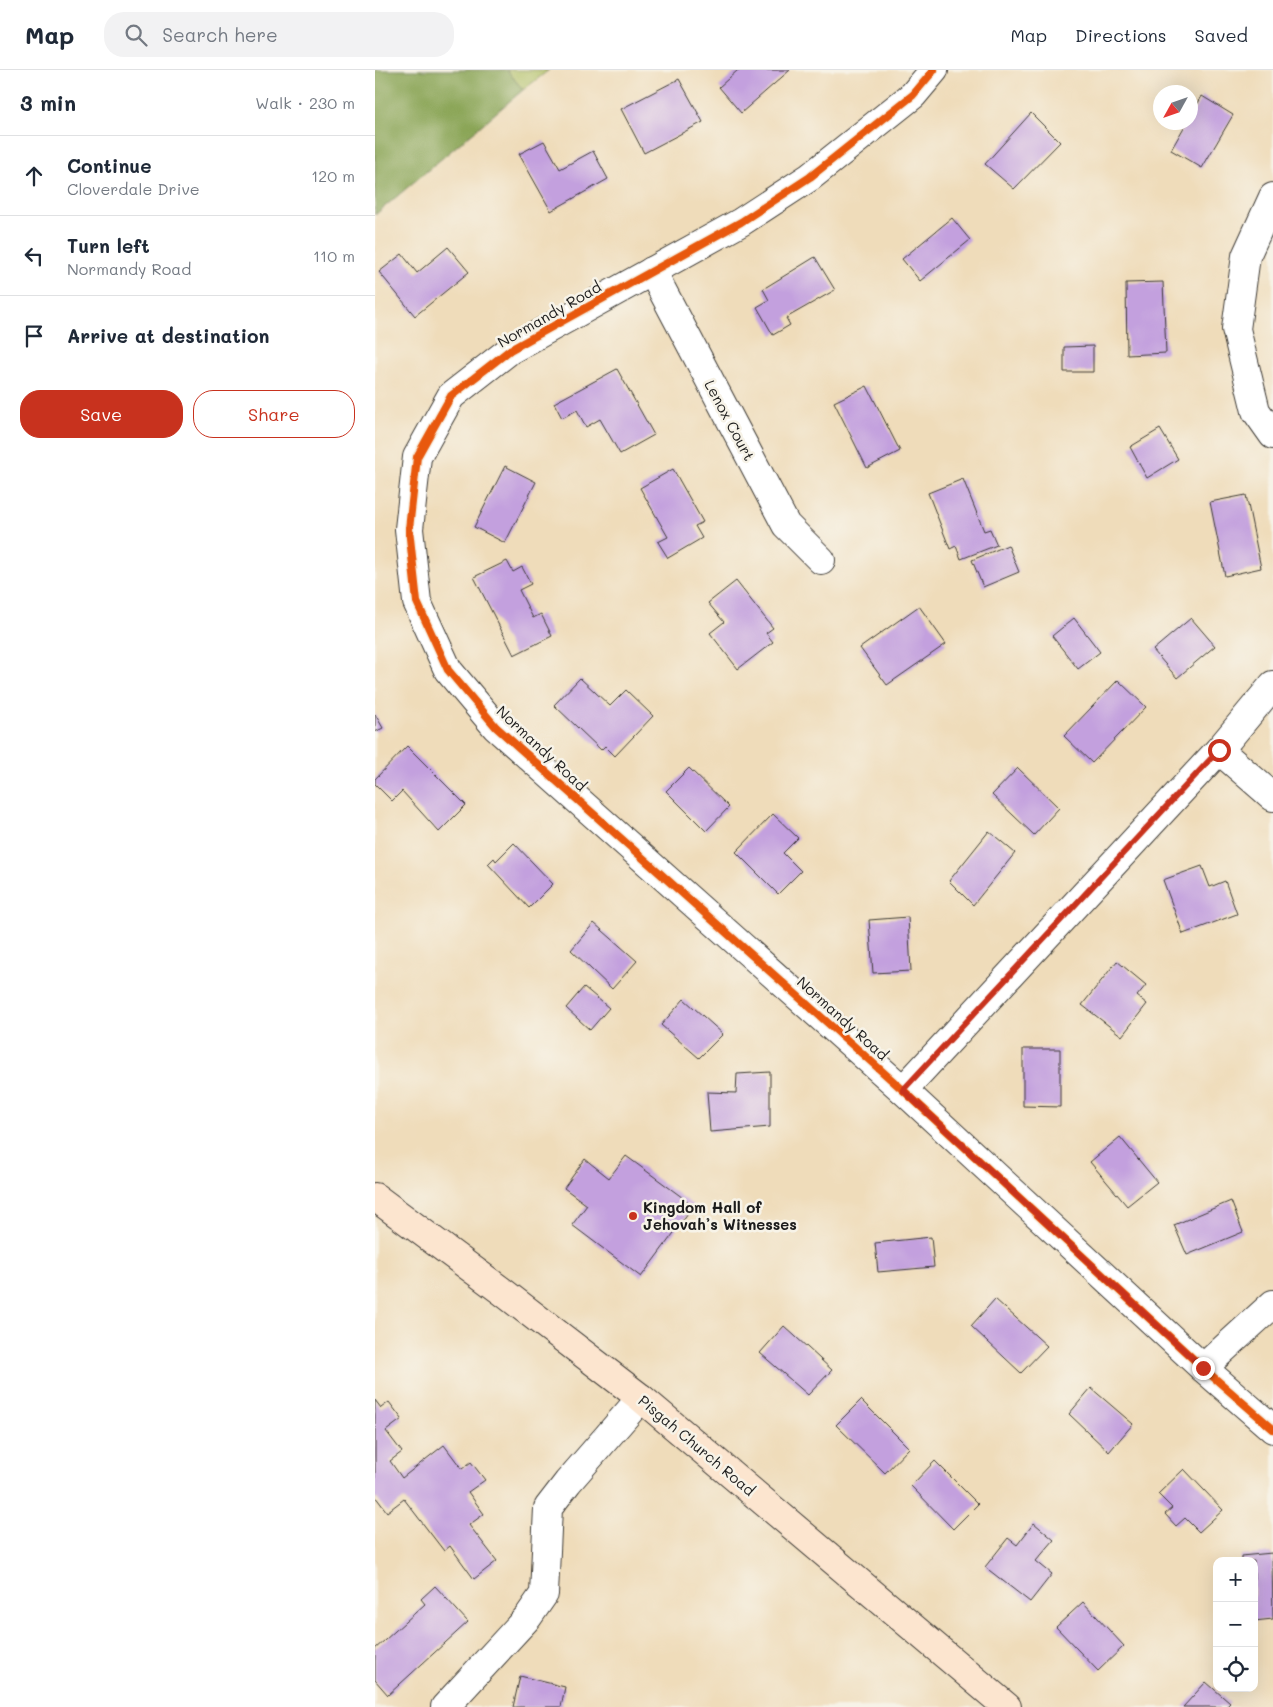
<!DOCTYPE html>
<html lang="en">
<head>
<meta charset="utf-8">
<style>
  :root { --surface:#fff; --page:#f2f2f3; --text:#1f2937; --muted:#747a83; --line:#e0e1e3; --accent:#c8321e }
  body { margin:0; font-family:Mali,sans-serif; background:var(--page); color:var(--text) }
  .controls { position:absolute; right:15px; bottom:15px; display:grid; overflow:hidden; border-radius:10px; box-shadow:0 5px 20px #0002 }
  .controls button { width:45px; height:45px; display:grid; place-items:center; padding:0; border:0; border-bottom:1px solid var(--line); background:var(--surface); color:var(--text); font:25px sans-serif }
  .compass { position:absolute; left:778px; top:15px; width:45px; height:45px; border-radius:50%; background:var(--surface); box-shadow:0 5px 20px #0002; rotate:230deg }
  .stop { position:absolute; width:15px; height:15px; margin:-11px; border:4px solid #c8321e; border-radius:50%; background:#fff }
  .stop.end { background:#c8321e; border-color:#fff; box-shadow:0 1px 5px #0008 }
  .list { margin:0; padding:0; list-style:none }
  h2 { display:flex; justify-content:space-between; align-items:center; height:65px; margin:0; padding:0 20px; font-size:21px }
  h2 small { font-size:16px; font-weight:400; color:var(--muted) }
  .list li { display:grid; grid-template-columns:32px 1fr auto; gap:15px; align-items:center; box-sizing:border-box; height:80px; padding:0 20px; border-top:1px solid var(--line) }
  .list b { display:block; font-size:19px; white-space:nowrap }
  .list p { margin:0; font-size:16px; white-space:nowrap; color:var(--muted) }
  .list em { font-size:16px; font-style:normal; color:var(--muted) }
  .actions { display:flex; gap:10px; padding:15px 20px }
  .actions a { flex:1; padding:11px 0; border:1px solid var(--accent); border-radius:20px; text-align:center; font-size:18px; color:var(--accent) }
  .actions .main { background:var(--accent); color:#fff }
  .icon { flex:none; width:28px; height:28px; fill:none; stroke:currentColor; stroke-width:2; stroke-linecap:round; stroke-linejoin:round }
  .map { position:relative; flex:none; width:898px; height:1637px; overflow:hidden }
  header { display:flex; align-items:center; gap:30px; box-sizing:border-box; height:70px; padding:0 25px; background:var(--surface); border-bottom:1px solid var(--line) }
  header strong { font-size:24px }
  nav { display:flex; gap:28px; margin-inline-start:auto; font-size:18px }
  .search { width:350px; height:45px; background:var(--page); display:flex; align-items:center; gap:12px; box-sizing:border-box; padding:0 18px; border-radius:20px; color:var(--muted); font-size:19px }
  main { display:flex }
  aside { flex:1; background:var(--surface) }
  .map>svg:first-child { display:block }
  .green { fill:#aebe61; stroke:#656d3e }
  .forest { fill:#8aa557; stroke:#53603a }
  .building { fill:#c3a0de }
  .lines { fill:none; stroke-linecap:round; stroke-linejoin:round }
  .street-casing { stroke:#3c3934; stroke-width:30 }
  .secondary-casing { stroke:#3c3934; stroke-width:30 }
  .street { stroke:#fff; stroke-width:28 }
  .secondary { stroke:#fce5cf; stroke-width:28 }
  .cycleway-casing { stroke:#f7f3e8; stroke-width:11 }
  .cycleway { stroke:#e8590c; stroke-width:8 }
  .route { stroke:#c8321e; stroke-width:6 }
  .poi-dot { fill:#c8321e; stroke:#f7f3e8; stroke-width:2 }
  .labels { text-anchor:middle; dominant-baseline:central; stroke-width:5; stroke-linejoin:round; paint-order:stroke }
  .street-label { font-size:15px; fill:#1c1c1c; stroke:#f7f3e8 }
  .poi-label { font-size:15px; font-weight:bold; fill:#1c1c1c; stroke:#f7f3e8; text-anchor:start }
</style>
</head>
<body>
<header>
<strong>Map</strong>
<div class="search"><svg class="icon" aria-label="search" viewBox="0 0 24 24"><circle cx="10" cy="10" r="6"/><path d="M15 15l6 6"/></svg>Search here</div>
<nav><a>Map</a><a>Directions</a><a>Saved</a></nav>
</header>
<main>
<aside>
<h2>3 min<small>Walk · 230 m</small></h2>
<ul class="list">
<li><svg class="icon" aria-label="ahead" viewBox="0 0 24 24"><path d="M12 20V5M6 11l6-6 6 6"/></svg><div><b>Continue</b><p>Cloverdale Drive</p></div><em>120 m</em></li>
<li><svg class="icon" aria-label="left" viewBox="0 0 24 24"><path d="M17 20v-9H6M10 6l-5 5 5 5"/></svg><div><b>Turn left</b><p>Normandy Road</p></div><em>110 m</em></li>
<li><svg class="icon" aria-label="arrive" viewBox="0 0 24 24"><path d="M6 21V4h12l-3 4 3 4H6"/></svg><div><b>Arrive at destination</b></div></li>
</ul>
<div class="actions"><a class="main">Save</a><a>Share</a></div>
</aside>
<div class="map">
<svg width="898" height="1637" viewBox="0 0 898 1637">
  <rect width="100%" height="100%" fill="#f7f3e8"/>
  <filter id="ink" filterUnits="userSpaceOnUse"><feTurbulence type="fractalNoise" baseFrequency=".02" numOctaves="2"/><feDisplacementMap in="SourceGraphic" scale="10" xChannelSelector="R" yChannelSelector="G"/><feConvolveMatrix kernelMatrix="1 2 1 2 8 2 1 2 1" color-interpolation-filters="sRGB"/></filter>
  <filter id="wash" filterUnits="userSpaceOnUse"><feTurbulence type="fractalNoise" baseFrequency=".0096" numOctaves="4" result="noise"/><feDisplacementMap in="SourceGraphic" scale="20" xChannelSelector="R" yChannelSelector="G"/><feGaussianBlur stdDeviation="1.12" result="paint"/><feColorMatrix in="noise" values="0 0 0 0 0 0 0 0 0 0 0 0 0 0 0 0 0 1.4 0 .05"/><feComposite in="paint" operator="in"/></filter>
  <g filter="url(#wash)">
    <rect width="100%" height="100%" fill="#efdcba"/>
    <path class="green" d="M132 0H174L148 20Z"/>
    <path class="forest" d="M0 0H132L148 20 0 145Z"/>
    <g id="blocks">
      <g class="building">
        <path d="M363 0H415L366 43 344 17Z"/>
        <path d="M304 9 328 52 269 83 246 39Z"/>
        <path d="M827 26 858 45 827 98 796 80 812 52H816V46Z"/>
        <path d="M656 43 685 72 639 119 610 94Z"/>
        <path d="M169 71 185 99 218 81 233 109 176 141 144 84Z"/>
        <path d="M577 148 595 170 545 211 527 189Z"/>
        <path d="M73 177 94 202 40 246 4 202 27 184 42 203Z"/>
        <path d="M440 187 460 220 411 248 415 255 398 265 382 237 394 230 388 219Z"/>
        <path d="M788 212 791 283 752 285 751 213Z"/>
        <path d="M718 276V302H689V277Z"/>
        <path d="M242 299 279 365 245 384 225 349 211 357 202 340 187 348 179 333Z"/>
        <path d="M492 316 525 381 492 398 459 332Z"/>
        <path d="M785 359 803 389 772 408 755 377Z"/>
        <path d="M130 396 161 412 130 473 99 457Z"/>
        <path d="M298 399 328 452 320 456 327 468 293 488 283 472 293 467 265 418Z"/>
        <path d="M588 409 609 461 615 459 622 475 586 489 581 476 575 479 553 423Z"/>
        <path d="M871 425 886 498 850 506 835 432Z"/>
        <path d="M633 475 644 502 608 517 597 490Z"/>
        <path d="M132 491 138 502 147 497 156 514 144 520 158 548 166 544 177 566 139 585 99 507Z"/>
        <path d="M361 511 398 558 391 563 398 572 363 599 335 563 349 552 333 533Z"/>
        <path d="M544 536 571 574 512 615 485 578Z"/>
        <path d="M699 548 725 582 703 599 677 566Z"/>
        <path d="M816 548 840 576 802 608 778 580Z"/>
        <path d="M205 608 235 636 251 620 278 646 240 686 230 676 226 680 179 635Z"/>
        <path d="M743 610 771 637 717 693 689 666Z"/>
        <path d="M0 644 8 658 0 662Z"/>
        <path d="M32 676 91 735 64 762 27 721 17 731 0 714V709Z"/>
        <path d="M314 698 354 737 331 761 291 721Z"/>
        <path d="M643 698 684 738 659 765 617 725Z"/>
        <path d="M398 744 423 768 408 783 426 801 403 824 361 782Z"/>
        <path d="M614 761 640 783 598 835 574 811Z"/>
        <path d="M139 773 178 814 154 838 113 794 119 788 121 791Z"/>
        <path d="M827 796 835 817 850 811 862 844 808 864 788 810Z"/>
        <path d="M533 847 536 901 498 903 494 850Z"/>
        <path d="M219 853 262 891 237 919 196 880Z"/>
        <path d="M742 891 771 915 762 926 772 934 747 966 707 935Z"/>
        <path d="M209 917 234 938 215 960 191 938Z"/>
        <path d="M309 929 348 964 324 988 286 955Z"/>
        <path d="M648 979H685V1037L648 1036Z"/>
        <path d="M395 1002V1057L335 1062 332 1022 361 1023 362 1004Z"/>
        <path d="M745 1067 782 1112 752 1136 715 1092Z"/>
        <path d="M251 1086 319 1136 266 1207 197 1155 212 1135 189 1118 210 1089 234 1108Z"/>
        <path d="M856 1131 868 1162 812 1185 799 1155Z"/>
        <path d="M556 1167 559 1197 503 1202 500 1173Z"/>
        <path d="M620 1229 672 1276 646 1303 596 1256Z"/>
        <path d="M409 1256 457 1300 433 1325 385 1283Z"/>
        <path d="M716 1318 758 1354 734 1382 694 1344Z"/>
        <path d="M0 1330 6 1338 14 1332 27 1349 11 1361 27 1382 15 1391 27 1408 69 1375 87 1399 96 1392 110 1410 93 1422 109 1444 94 1455 122 1491 99 1509 75 1476 69 1481 29 1429 12 1442 0 1426Z"/>
        <path d="M486 1330 534 1378 510 1403 461 1355Z"/>
        <path d="M560 1391 603 1434 578 1459 536 1416Z"/>
        <path d="M809 1399 848 1440 824 1462 810 1448 801 1456 790 1444 797 1438 783 1424Z"/>
        <path d="M659 1453 679 1470 661 1491 677 1504 655 1532 610 1497 633 1468 642 1475Z"/>
        <path d="M897 1483 898 1549 879 1551V1491H866V1486Z"/>
        <path d="M60 1516 93 1552 13 1625 0 1610V1579L50 1534 46 1529Z"/>
        <path d="M708 1532 749 1576 723 1601 681 1557Z"/>
        <path d="M145 1606 190 1617 186 1637H138Z"/>
        <path d="M831 1612 855 1633 851 1637H808Z"/>
      </g>
    </g>
  </g>
  <g filter="url(#ink)">
    <use href="#blocks" fill-opacity="0" stroke="#3c3934" stroke-width="1"/>
    <g class="lines">
      <defs>
        <g id="street">
          <path d="M559 0 538 25 435 107 366 152 135 280 76 326 42 387 34 459 42 532 73 600 121 657 528 1020 828 1298 898 1359"/>
          <path d="M898 127 871 186 861 259 881 341 898 365"/>
          <path d="M277 201 411 455 446 490"/>
          <path d="M844 680 898 727"/>
          <path d="M528 1020 844 680 898 615"/>
          <path d="M828 1298 898 1234"/>
          <path d="M70 1637 153 1547 169 1524 173 1438 193 1412 266 1328"/>
        </g>
        <path id="secondary" d="M0 1127 128 1222 266 1328 632 1637"/>
      </defs>
      <use href="#street" class="street-casing"/>
      <use href="#secondary" class="secondary-casing"/>
      <use href="#street" class="street"/>
      <use href="#secondary" class="secondary"/>
      <defs>
        <path id="cycleway" d="M559 0 538 25 435 107 366 152 135 280 76 326 42 387 34 459 42 532 73 600 121 657 528 1020 828 1298 898 1359"/>
      </defs>
      <use href="#cycleway" class="cycleway-casing"/>
      <use href="#cycleway" class="cycleway"/>
    </g>
  </g>
  <g class="lines" filter="url(#ink)">
    <path class="route" d="M828 1298 528 1020 844 680"/>
  </g>
  <circle class="poi-dot" cx="258" cy="1146" r="5"/>
  <g class="labels">
    <g class="street-label">
      <text transform="translate(174 244) rotate(-30)">Normandy Road</text>
      <text transform="translate(355 350) rotate(62)">Lenox Court</text>
      <text transform="translate(167 678) rotate(43)">Normandy Road</text>
      <text transform="translate(468 948) rotate(42)">Normandy Road</text>
      <text transform="translate(322 1375) rotate(40)">Pisgah Church Road</text>
    </g>
    <g class="poi-label">
      <text x="268" y="1137">Kingdom Hall of<tspan x="268" dy="17">Jehovah’s Witnesses</tspan></text>
    </g>
  </g>
</svg>
<div class="controls">
<button>+</button>
<button>−</button>
<button><svg class="icon" aria-label="locate" viewBox="0 0 24 24"><circle cx="12" cy="12" r="6"/><path d="M12 2v4M12 18v4M2 12h4M18 12h4"/></svg></button>
</div>
<svg class="compass" viewBox="-18 -18 36 36"><path d="M0-13l5 13h-10z" fill="#e53935"/><path d="M0 13l5-13h-10z" fill="#747a83"/></svg>
<div class="stop" style="left:844px;top:680px"></div>
<div class="stop end" style="left:828px;top:1298px"></div>
</div>
</main>
</body>
</html>
